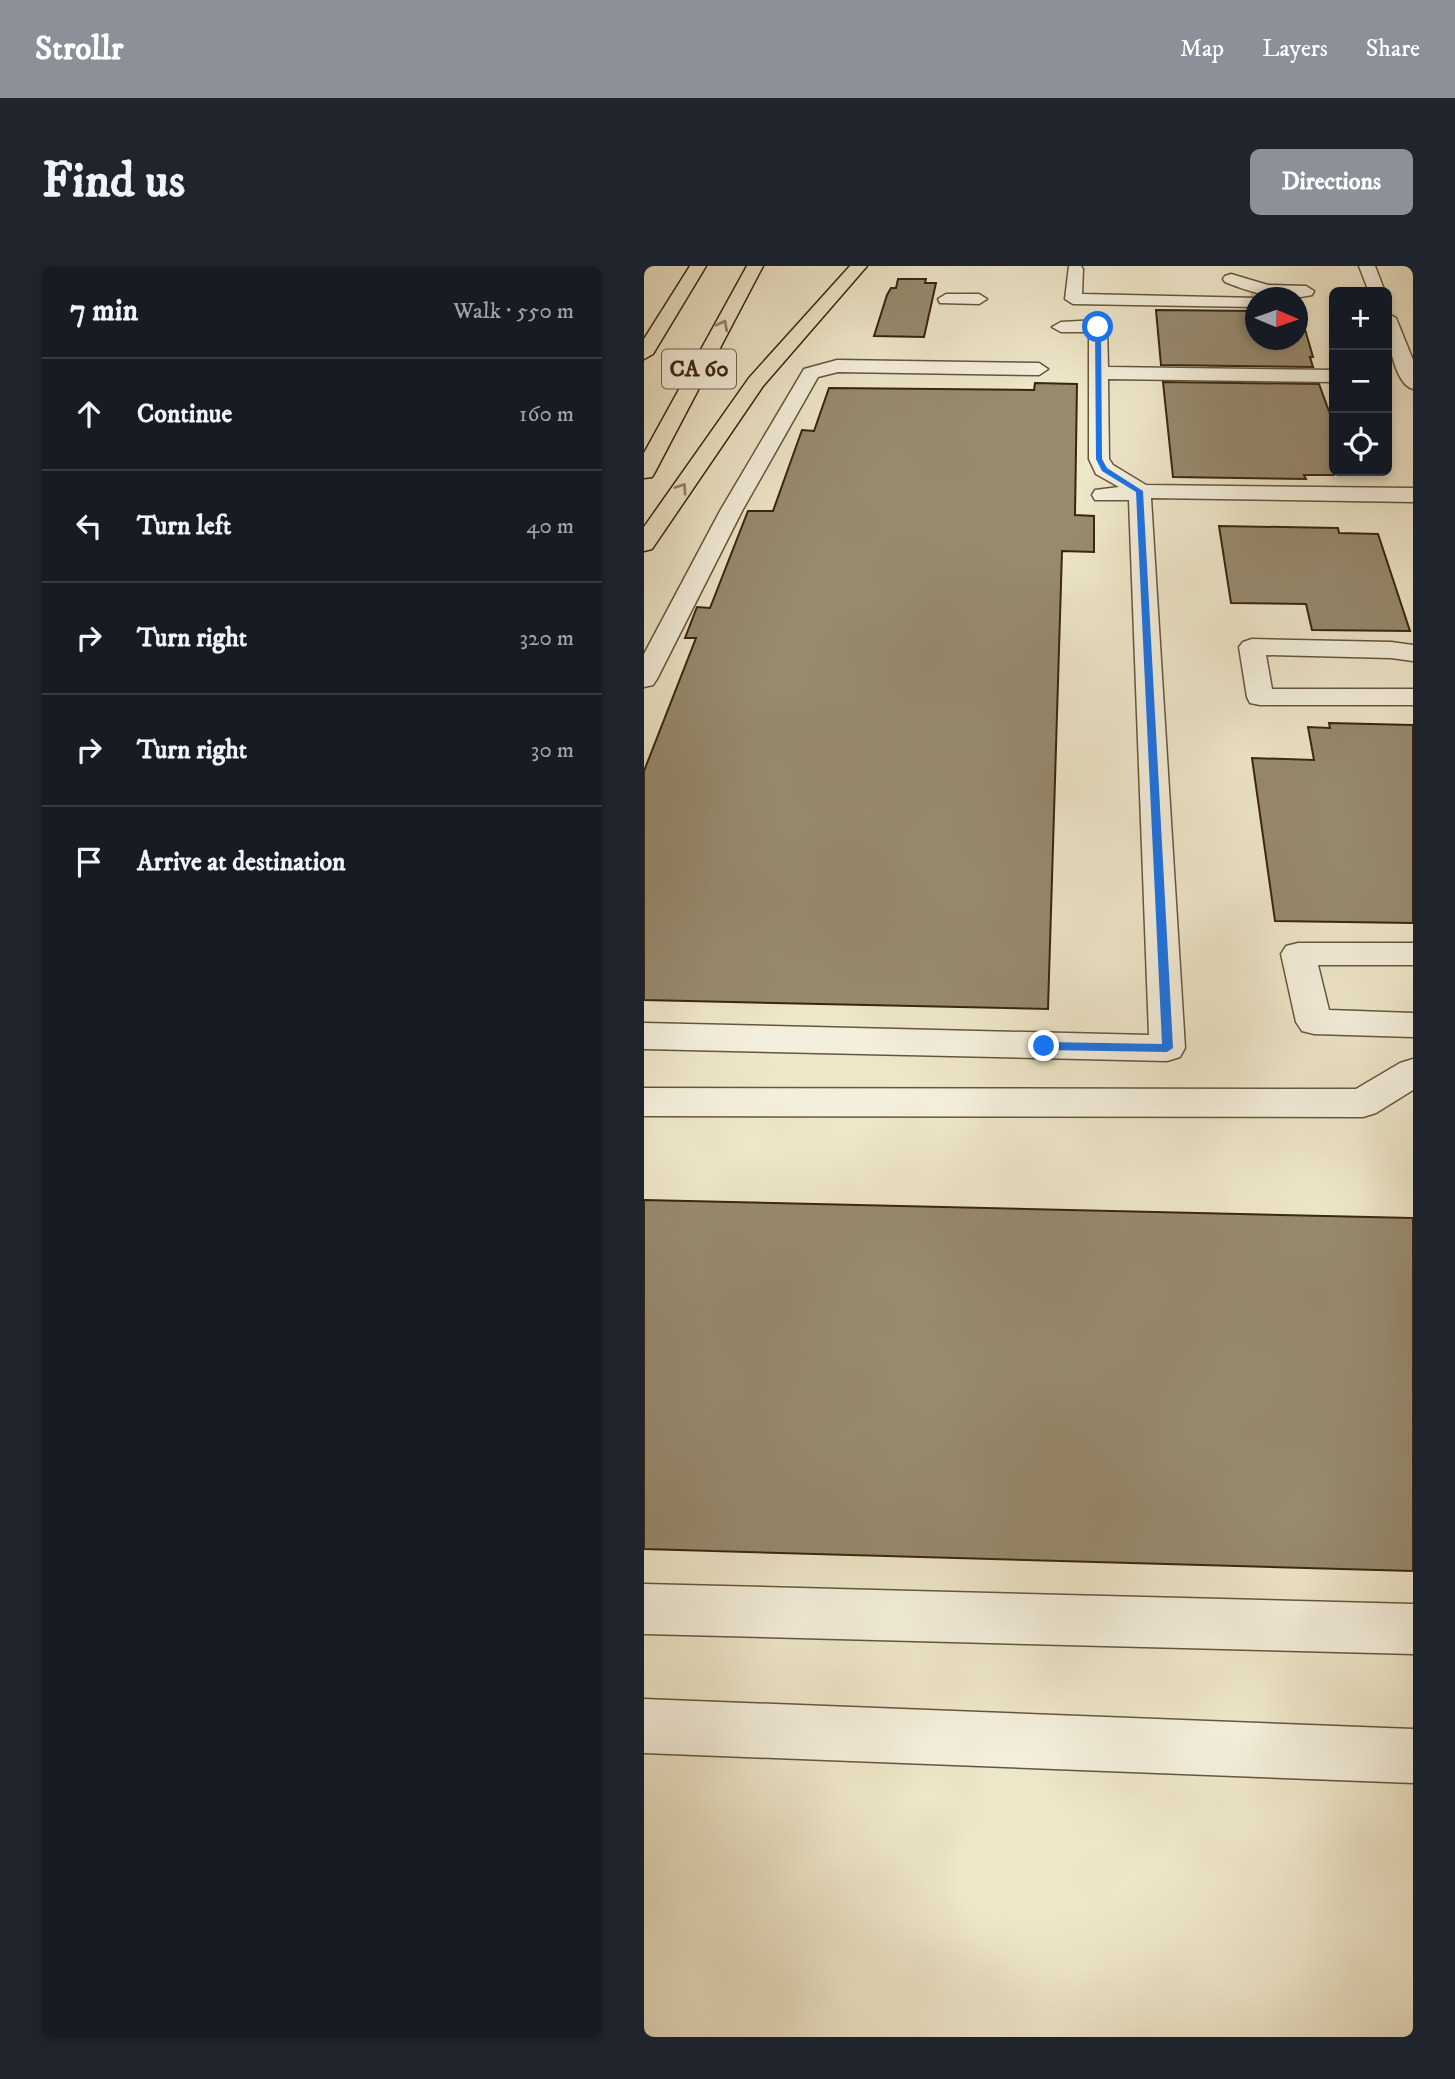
<!DOCTYPE html>
<html lang="en">
<head>
<meta charset="utf-8">
<style>
  :root { --surface:#171b24; --page:#20242c; --text:#f1f3f6; --muted:#9ea1a6; --line:#363941; --accent:#8c9099 }
  body { margin:0; font-family:"IM FELL DW Pica",serif; background:var(--page); color:var(--text) }
  .controls { position:absolute; right:21px; top:21px; display:grid; overflow:hidden; border-radius:10px; box-shadow:0 4px 10px #0003 }
  .controls button { width:63px; height:63px; display:grid; place-items:center; padding:0; border:0; border-bottom:2px solid var(--line); background:var(--surface); color:var(--text); font:35px sans-serif }
  .compass { position:absolute; left:601px; top:21px; width:63px; height:63px; border-radius:50%; background:var(--surface); box-shadow:0 4px 10px #0003; rotate:92deg }
  .stop { position:absolute; width:21px; height:21px; margin:-16px; border:5px solid #1a73e8; border-radius:50%; background:#fff }
  .stop.end { background:#1a73e8; border-color:#fff; box-shadow:0 2px 7px #0008 }
  .list { margin:0; padding:0; list-style:none }
  h2 { display:flex; justify-content:space-between; align-items:center; height:91px; margin:0; padding:0 28px; font-size:30px }
  h2 small { font-size:23px; font-weight:400; color:var(--muted) }
  .list li { display:grid; grid-template-columns:46px 1fr auto; gap:21px; align-items:center; box-sizing:border-box; height:112px; padding:0 28px; border-top:2px solid var(--line) }
  .list b { display:block; font-size:26px; white-space:nowrap }
  .list em { font-size:23px; font-style:normal; color:var(--muted) }
  .icon { flex:none; width:38px; height:38px; fill:none; stroke:currentColor; stroke-width:2; stroke-linecap:round; stroke-linejoin:round }
  .map { position:relative; flex:none; width:769px; height:1771px; overflow:hidden; border-radius:10px }
  header { display:flex; align-items:center; gap:42px; box-sizing:border-box; height:98px; padding:0 35px; background:var(--accent); color:#fff }
  header strong { font-size:33px }
  nav { display:flex; gap:38px; margin-inline-start:auto; font-size:24px }
  .intro { display:flex; align-items:center; justify-content:space-between; box-sizing:border-box; height:168px; padding:0 42px }
  h1 { margin:0; font-size:49px }
  .button { padding:18px 32px; border-radius:10px; background:var(--accent); color:#fff; font-size:24px; font-weight:700 }
  main { display:flex; gap:42px; padding:0 42px }
  aside { flex:1; background:var(--surface); border-radius:10px; box-shadow:0 4px 10px #0003 }
  .map>svg:first-child { display:block }
  .building { fill:#978a6f; stroke:#39260d; stroke-width:2 }
  .lines { fill:none; stroke-linecap:round; stroke-linejoin:round }
  .minor-tunnel { stroke:#cac0a3; stroke-width:18; stroke-dasharray:18 10; stroke-linecap:butt }
  .minor-casing { stroke:#66563c; stroke-width:3 }
  .highway-casing { stroke:#39260d; stroke-width:3 }
  .minor { fill:#f4efdc; fill-rule:evenodd }
  .highway { fill:#eee6c9; fill-rule:evenodd }
  .oneway { stroke:#94866b }
  .route { fill:#1a73e8 }
  .labels { text-anchor:middle; dominant-baseline:central; stroke-width:7; stroke-linejoin:round; paint-order:stroke }
  .shield { fill:#f4efdc; stroke:#71624b; stroke-width:2 }
  .shield-label { font-size:23px; font-weight:bold; fill:#39260d }
</style>
</head>
<body>
<header>
<strong>Strollr</strong>
<nav><a>Map</a><a>Layers</a><a>Share</a></nav>
</header>
<div class="intro"><h1>Find us</h1><a class="button">Directions</a></div>
<main>
<aside>
<h2>7 min<small>Walk · 550 m</small></h2>
<ul class="list">
<li><svg class="icon" aria-label="ahead" viewBox="0 0 24 24"><path d="M12 20V5M6 11l6-6 6 6"/></svg><div><b>Continue</b></div><em>160 m</em></li>
<li><svg class="icon" aria-label="left" viewBox="0 0 24 24"><path d="M17 20v-9H6M10 6l-5 5 5 5"/></svg><div><b>Turn left</b></div><em>40 m</em></li>
<li><svg class="icon" aria-label="right" viewBox="0 0 24 24"><path d="M7 20v-9h11M14 6l5 5-5 5"/></svg><div><b>Turn right</b></div><em>320 m</em></li>
<li><svg class="icon" aria-label="right" viewBox="0 0 24 24"><path d="M7 20v-9h11M14 6l5 5-5 5"/></svg><div><b>Turn right</b></div><em>30 m</em></li>
<li><svg class="icon" aria-label="arrive" viewBox="0 0 24 24"><path d="M6 21V4h12l-3 4 3 4H6"/></svg><div><b>Arrive at destination</b></div></li>
</ul>
</aside>
<div class="map">
<svg width="769" height="1771" viewBox="0 0 769 1771">
  <rect width="100%" height="100%" fill="#eee6c9"/>
  <filter id="stains"><feTurbulence type="fractalNoise" baseFrequency=".00286" numOctaves="4"/><feColorMatrix values="0 0 0 0 .2 0 0 0 0 .09 0 0 0 0 .02 0 0 0 .5 -.17"/></filter>
  <radialGradient id="worn" r=".72"><stop offset=".6" stop-color="#630" stop-opacity="0"/><stop offset="1" stop-color="#630" stop-opacity=".3"/></radialGradient>
  <g class="building">
    <path d="M254 13H282L281 17H292L280 71 230 70 243 29 247 22H252Z"/>
    <path d="M512 44 612 45V74H654V46H656L669 91H666L669 101 517 99Z"/>
    <path d="M519 116 675 118 690 159V209H660L662 213 529 211Z"/>
    <path d="M391 117 433 118 431 249 450 250V286L418 285 404 743 0 734V505L52 372H41L53 341 66 342 104 245H129L158 164 170 165 185 122 390 124Z"/>
    <path d="M575 260 694 262 695 267 734 268 766 365 668 364 662 338 587 337Z"/>
    <path d="M685 457 769 459V657L631 655 608 492 670 494 664 461 686 462Z"/>
    <path d="M0 934 769 952V1305L0 1283Z"/>
  </g>
  <g class="lines">
    <path class="minor-tunnel" d="M607 29 634 30"/>
    <defs>
      <g id="minor">
        <path d="M425 0H437L439 3 438 28 614 32H612V41L429 38 421 33Z"/>
        <path d="M715 0H731L741 26H725Z"/>
        <path d="M587 8 624 19 662 20 670 25 668 29C639 36 608 27 581 16L579 13 581 10Z"/>
        <path d="M302 28H335L343 33 335 38 296 37 294 33Z"/>
        <path d="M743 47 752 52 769 94V123C749 118 742 65 743 47Z"/>
        <path d="M454 54 463 59 464 101 690 104V116L464 113 465 193 469 199 502 219 769 222V236L507 232 541 782 536 791 523 795 0 783V757L505 769 485 234H451L448 229 451 224 475 221 452 208 445 193V66H417L408 61 417 56Z"/>
        <path d="M193 94 395 97 404 103 395 109 194 106 174 111 98 245 13 413 9 419 0 421V388L76 245 160 103Z"/>
        <path d="M608 373 747 376 769 379V395L747 392 622 389 628 423H769V439H616L606 437 603 431 595 381 599 376Z"/>
        <path d="M654 677H769V699H674L685 744 769 747V771L670 768 658 765 652 756 637 688 642 680Z"/>
        <path d="M769 793V824L732 847 719 851 0 850V822L712 823 756 797Z"/>
        <path d="M0 1318 769 1338V1388L0 1368Z"/>
        <path d="M0 1433 769 1463V1517L0 1487Z"/>
      </g>
      <g id="highway">
        <path d="M46 0H62L9 88 0 93V73Z"/>
        <path d="M103 0H119L11 206 8 211 0 212V187Z"/>
        <path d="M206 0H223L119 120 8 283 0 285V261L105 112Z"/>
      </g>
    </defs>
    <use href="#minor" class="minor-casing"/>
    <use href="#highway" class="highway-casing"/>
    <use href="#minor" class="minor"/>
    <use href="#highway" class="highway"/>
  </g>
  <defs><path id="oneway-chevron" d="M-2-3.5L2.5 0L-2 3.5" fill="none" stroke-width="1.6" stroke-linecap="round" stroke-linejoin="round" transform="scale(1.75)"/></defs>
  <g class="oneway">
    <use href="#oneway-chevron" transform="translate(79 59) rotate(-62)"/>
    <use href="#oneway-chevron" transform="translate(38 222) rotate(-56)"/>
  </g>
  <path class="route" d="M454 60 457 61 458 193 463 202 499 225 529 782 523 786 400 784 394 780 400 776 518 778 492 226 458 205 452 193 451 61Z"/>
  <g class="labels">
    <rect class="shield" x="18" y="83.5" width="74" height="39" rx="5"/>
    <g class="shield-label">
      <text x="55" y="103">CA 60</text>
    </g>
  </g>
  <rect width="100%" height="100%" filter="url(#stains)"/>
  <rect width="100%" height="100%" fill="url(#worn)"/>
</svg>
<div class="controls">
<button>+</button>
<button>−</button>
<button><svg class="icon" aria-label="locate" viewBox="0 0 24 24"><circle cx="12" cy="12" r="6"/><path d="M12 2v4M12 18v4M2 12h4M18 12h4"/></svg></button>
</div>
<svg class="compass" viewBox="-18 -18 36 36"><path d="M0-13l5 13h-10z" fill="#e53935"/><path d="M0 13l5-13h-10z" fill="#9ea1a6"/></svg>
<div class="stop" style="left:454px;top:61px"></div>
<div class="stop end" style="left:400px;top:780px"></div>
</div>
</main>
</body>
</html>
